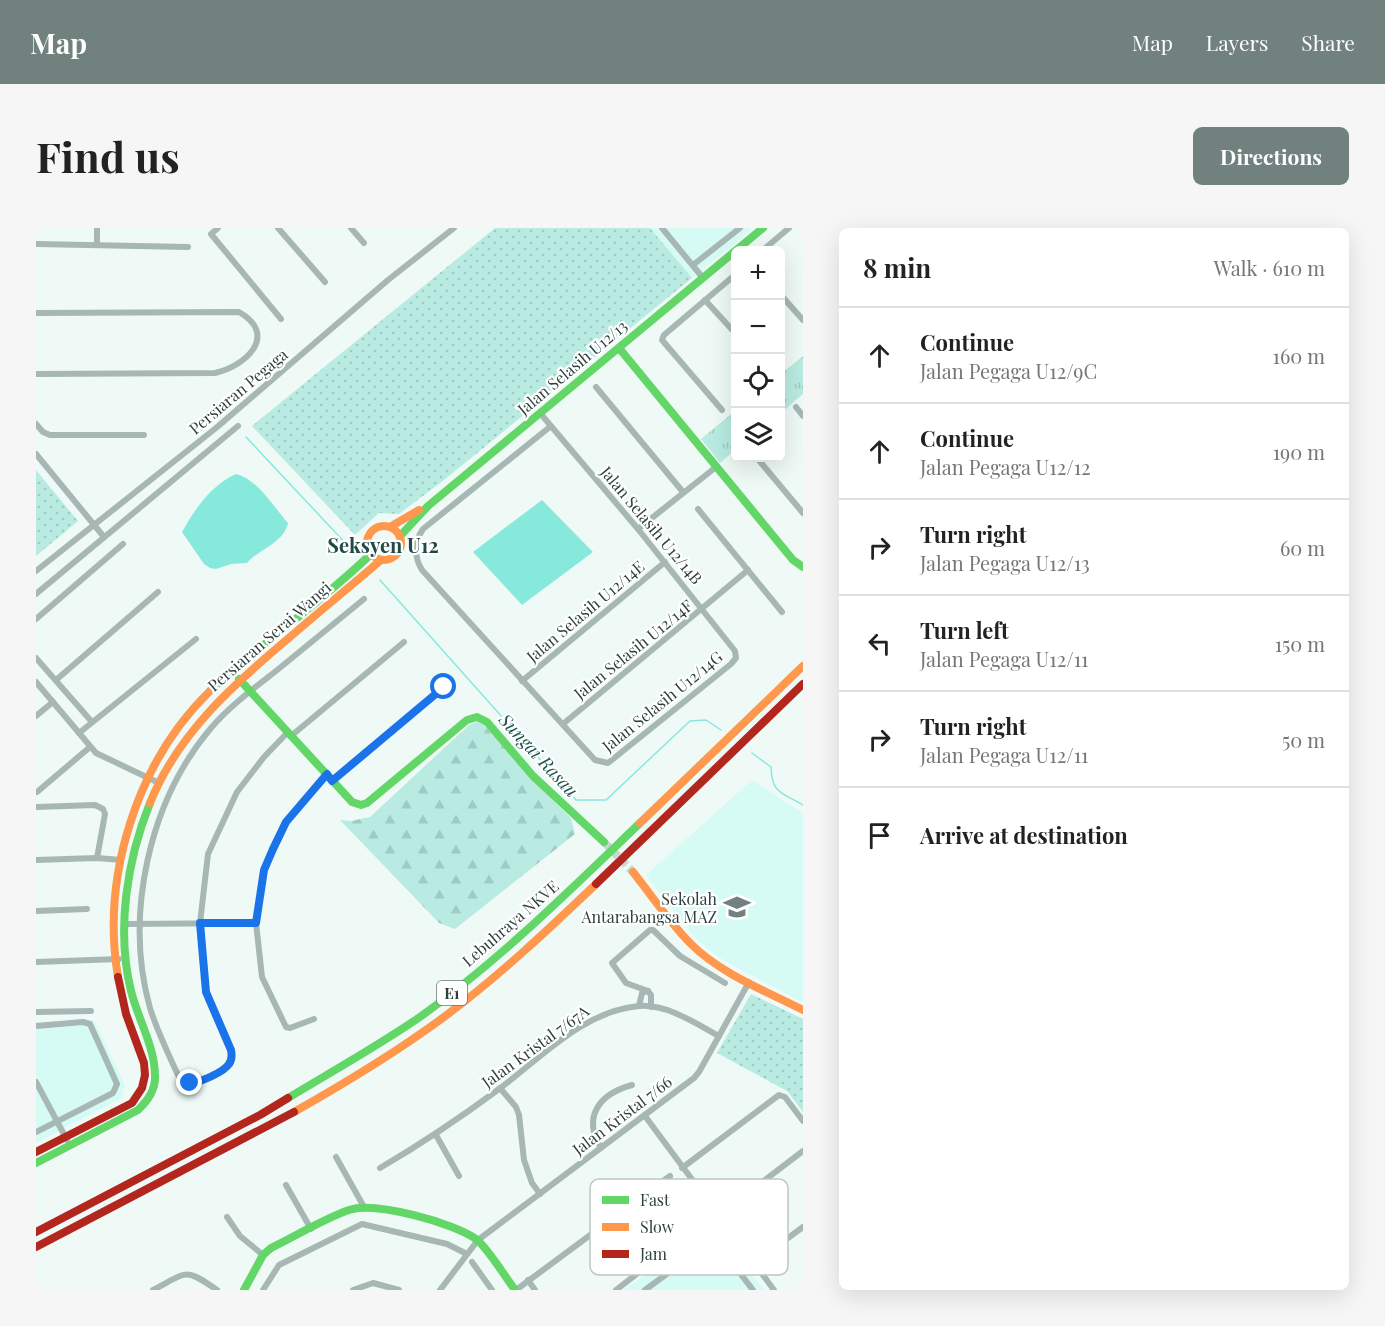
<!DOCTYPE html>
<html lang="en">
<head>
<meta charset="utf-8">
<style>
  :root { --surface:#fff; --page:#f6f6f6; --text:#222; --muted:#767676; --line:#e0e0e0; --accent:#71817d }
  body { margin:0; font-family:"Playfair Display",serif; background:var(--page); color:var(--text) }
  .controls { position:absolute; right:18px; top:18px; display:grid; overflow:hidden; border-radius:9px; box-shadow:0 6px 24px #0002 }
  .controls button { width:54px; height:54px; display:grid; place-items:center; padding:0; border:0; border-bottom:2px solid var(--line); background:var(--surface); color:var(--text); font:30px sans-serif }
  .stop { position:absolute; width:18px; height:18px; margin:-14px; border:4px solid #1a73e8; border-radius:50%; background:#fff }
  .stop.end { background:#1a73e8; border-color:#fff; box-shadow:0 2px 6px #0008 }
  .list { margin:0; padding:0; list-style:none }
  h2 { display:flex; justify-content:space-between; align-items:center; height:78px; margin:0; padding:0 24px; font-size:26px }
  h2 small { font-size:20px; font-weight:400; color:var(--muted) }
  .list li { display:grid; grid-template-columns:39px 1fr auto; gap:18px; align-items:center; box-sizing:border-box; height:96px; padding:0 24px; border-top:2px solid var(--line) }
  .list b { display:block; font-size:22px; white-space:nowrap }
  .list p { margin:0; font-size:20px; white-space:nowrap; color:var(--muted) }
  .list em { font-size:20px; font-style:normal; color:var(--muted) }
  .icon { flex:none; width:33px; height:33px; fill:none; stroke:currentColor; stroke-width:2; stroke-linecap:round; stroke-linejoin:round }
  .map { position:relative; flex:none; width:767px; height:1062px; overflow:hidden; border-radius:9px }
  header { display:flex; align-items:center; gap:36px; box-sizing:border-box; height:84px; padding:0 30px; background:var(--accent); color:#fff }
  header strong { font-size:28px }
  nav { display:flex; gap:33px; margin-inline-start:auto; font-size:21px }
  .intro { display:flex; align-items:center; justify-content:space-between; box-sizing:border-box; height:144px; padding:0 36px }
  h1 { margin:0; font-size:42px }
  .button { padding:15px 27px; border-radius:9px; background:var(--accent); color:#fff; font-size:21px; font-weight:700 }
  main { display:flex; gap:36px; padding:0 36px }
  aside { flex:1; background:var(--surface); border-radius:9px; box-shadow:0 6px 24px #0002 }
  .map>svg:first-child { display:block }
  .built { fill:#d6fbf4 }
  .grass { fill:url(#grass-dots) }
  .forest { fill:url(#forest-firs) }
  .park { fill:url(#park-tufts) }
  .water { fill:#87e9db }
  .lines { fill:none; stroke-linecap:round; stroke-linejoin:round }
  .stream { stroke:#87e9db; stroke-width:1.5 }
  .secondary-tunnel { stroke:#c8d5d2; stroke-width:8; stroke-dasharray:8 4; stroke-linecap:butt }
  .street { stroke:#a7b7b4; stroke-width:6 }
  .fast { stroke:#63d668; stroke-width:8 }
  .slow { stroke:#ff974d; stroke-width:8 }
  .jam { stroke:#b3261e; stroke-width:8 }
  .route { stroke:#1a73e8; stroke-width:8 }
  .labels { text-anchor:middle; dominant-baseline:central; stroke-width:4.5; stroke-linejoin:round; paint-order:stroke }
  .shield { fill:#fff; stroke:#6c7976; stroke-width:1.5 }
  .shield-label { font-size:15px; font-weight:bold; fill:#2d403c }
  .street-label { font-size:16px; fill:#2d403c; stroke:#fff }
  .poi-label { font-size:16px; fill:#2d403c; stroke:#fff; text-anchor:end }
  .water-label { font-size:18px; font-style:italic; fill:#1c554d; stroke:#fff }
  .quarter-label { font-size:20px; font-weight:bold; fill:#204b45; stroke:#fff }
  .key { fill:#fff; stroke:#c0c6c4; stroke-width:1.5 }
  .key-label { font-size:16px; fill:#2d403c }
</style>
</head>
<body>
<header>
<strong>Map</strong>
<nav><a>Map</a><a>Layers</a><a>Share</a></nav>
</header>
<div class="intro"><h1>Find us</h1><a class="button">Directions</a></div>
<main>
<div class="map">
<svg width="767" height="1062" viewBox="0 0 767 1062">
  <defs>
    <pattern id="grass-dots" width="8" height="8" patternUnits="userSpaceOnUse" patternTransform="scale(1.5)"><rect width="8" height="8" fill="#b9ebe2"/><path d="M2 2h.1M6 6h.1" fill="none" stroke="#9fcbc3" stroke-width="1.8" stroke-linecap="round"/></pattern>
    <pattern id="forest-firs" width="22" height="20" patternUnits="userSpaceOnUse" patternTransform="scale(1.5)"><rect width="22" height="20" fill="#b9ebe2"/><path d="M5 1l3.5 6h-7zM16 11l3.5 6h-7z" fill="#9fcbc3"/></pattern>
    <pattern id="park-tufts" width="24" height="20" patternUnits="userSpaceOnUse" patternTransform="scale(1.5)"><rect width="24" height="20" fill="#b9ebe2"/><path d="M3 7l-1-3M5 7V3M7 7l1-3M15 17l-1-3M17 17v-4M19 17l1-3" fill="none" stroke="#9fcbc3"/></pattern>
  </defs>
  <rect width="100%" height="100%" fill="#effaf7"/>
  <g class="built">
    <path d="M614 0H717L656 50Z"/>
    <path d="M716 552 767 585V775L682 729 660 711 610 647Z"/>
    <path d="M58 792 89 857 86 870 0 915V794Z"/>
    <path d="M679 997 728 1062H588Z"/>
  </g>
  <g class="grass">
    <path d="M459 0H614L656 50 408 252 363 286 343 285 319 307 216 198Z"/>
    <path d="M0 242 42 293 0 328Z"/>
    <path d="M715 766 767 791V884L751 863 681 825Z"/>
  </g>
  <path class="forest" d="M441 494 448 497 496 552 535 590 539 606 419 701 403 695 304 592 315 593 334 589 433 497Z"/>
  <g class="park">
    <path d="M767 128V166L745 185V146Z"/>
    <path d="M699 183V222L684 235 665 211Z"/>
  </g>
  <g class="water">
    <path d="M200 246C221 251 237 278 252 295 248 315 223 321 211 335L195 336 180 341 174 340 168 336 146 304C159 281 175 257 200 246Z"/>
    <path d="M506 272 557 324 486 377 437 324Z"/>
  </g>
  <g class="lines">
    <g class="stream">
      <path d="M210 209 314 320"/>
      <path d="M344 352 540 572H570L654 493 670 492 685 502"/>
      <path d="M716 525 735 539C736 566 745 564 767 577"/>
    </g>
    <path class="secondary-tunnel" d="M568 614 597 644"/>
    <g class="street">
      <path d="M182 0 175 6 245 91"/>
      <path d="M242 0 289 54"/>
      <path d="M315 0 328 15"/>
      <path d="M626 0 667 50"/>
      <path d="M0 16 152 19"/>
      <path d="M61 17V0"/>
      <path d="M727 22 753 0"/>
      <path d="M657 37 704 0"/>
      <path d="M744 66 767 92"/>
      <path d="M669 72 700 106"/>
      <path d="M0 85 203 84C243 107 210 138 179 145L0 146"/>
      <path d="M560 159 647 264"/>
      <path d="M760 179 767 188"/>
      <path d="M686 182 626 112 628 107 700 46"/>
      <path d="M504 185 602 301 699 423 700 430 695 436 572 535 559 532 386 342C378 329 378 314 387 301L515 198"/>
      <path d="M0 196 7 204 14 207H108"/>
      <path d="M0 226 68 309"/>
      <path d="M721 230 767 285"/>
      <path d="M662 281 746 384"/>
      <path d="M602 301 680 239"/>
      <path d="M0 343 180 200 352 52 418 0"/>
      <path d="M0 366 202 198"/>
      <path d="M0 391 87 316"/>
      <path d="M0 430 56 494"/>
      <path d="M20 452 122 364"/>
      <path d="M486 453 629 334"/>
      <path d="M0 454 60 525 123 555"/>
      <path d="M0 488 17 474"/>
      <path d="M527 496 712 342"/>
      <path d="M252 504 228 529 201 564 172 626 164 695 170 764 195 822C196 827 196 832 193 836 188 843 162 856 154 855 148 855 145 852 142 847 132 825 121 803 114 780 88 687 113 573 175 500 194 478 217 461 240 443 269 419 299 395 328 371"/>
      <path d="M43 505 160 411"/>
      <path d="M255 508 368 414"/>
      <path d="M296 553 408 459"/>
      <path d="M1 564 54 519"/>
      <path d="M0 579 59 577 67 581 69 586 61 630"/>
      <path d="M0 632 61 630 85 632"/>
      <path d="M0 683 51 681"/>
      <path d="M89 696 220 695"/>
      <path d="M0 734 83 731"/>
      <path d="M612 763 590 755 576 735 614 702H617L644 728 689 755"/>
      <path d="M612 763 615 767V779"/>
      <path d="M603 778 606 765 611 763"/>
      <path d="M0 784 55 783"/>
      <path d="M278 791 254 800 250 799 226 749 220 695 228 642 250 594 291 546"/>
      <path d="M0 798 47 794 54 796 81 856 77 865 0 904"/>
      <path d="M0 854 31 912"/>
      <path d="M464 860 480 879 483 887 488 932 496 955 504 966"/>
      <path d="M609 888 738 1062"/>
      <path d="M400 907 423 948"/>
      <path d="M565 920C546 889 563 866 596 857"/>
      <path d="M300 929 328 979"/>
      <path d="M344 940C385 916 424 890 463 861 505 830 547 783 603 778 631 776 659 795 683 808"/>
      <path d="M646 940 743 867 749 869 767 893"/>
      <path d="M250 957 275 1001"/>
      <path d="M683 987 767 923"/>
      <path d="M191 989 204 1008 227 1027"/>
      <path d="M436 1034 456 1062"/>
      <path d="M718 1035 767 999"/>
      <path d="M492 1052 499 1062"/>
      <path d="M117 1062C152 1044 148 1039 181 1062"/>
      <path d="M227 1062 243 1037 326 996 411 1016 431 1026"/>
      <path d="M317 1062 337 1055 363 1062"/>
      <path d="M404 1062 442 1012 658 850 663 844 713 754"/>
      <path d="M480 1062 634 948"/>
      <path d="M580 1062 642 1014 641 1010 609 966"/>
      <path d="M609 1062 677 1012 680 1014 717 1062"/>
    </g>
    <g class="fast">
      <path d="M583 120 757 332 767 339"/>
      <path d="M364 308 392 278 727 0"/>
      <path d="M203 451 316 574 325 577 331 575 431 492 441 489 451 494 497 548 568 614"/>
      <path d="M174 463C226 415 284 375 335 326"/>
      <path d="M252 870C295 844 340 819 381 791 462 734 533 663 604 595"/>
      <path d="M0 935 102 882C112 872 120 862 119 846 118 817 102 791 95 763 80 702 91 632 114 575"/>
      <path d="M208 1062 227 1027 235 1020C258 1009 289 990 313 982 339 973 418 995 440 1011 451 1019 470 1050 479 1062"/>
    </g>
    <g class="slow">
      <circle cx="348" cy="315" r="17"/>
      <path d="M354 299 383 282"/>
      <path d="M114 575C142 505 198 456 254 409 284 383 315 358 345 332"/>
      <path d="M604 595 767 438"/>
      <path d="M597 644C616 668 634 695 655 716 685 746 730 763 767 782"/>
      <path d="M82 749C65 648 101 534 174 463"/>
      <path d="M258 884C311 854 364 822 412 786 465 746 513 701 560 656"/>
    </g>
    <g class="jam">
      <path d="M560 656 767 456"/>
      <path d="M0 924 96 875 106 860 109 847 108 835 90 786 82 749"/>
      <path d="M0 1004 224 887 252 870"/>
      <path d="M0 1019 258 884"/>
    </g>
  </g>
  <g class="lines">
    <path class="route" d="M154 855C163 855 188 844 193 836 196 832 196 827 195 822L170 764 164 695H220L228 642 237 621 250 594 291 546 296 553 408 459"/>
  </g>
  <defs>
    <symbol id="school-bare" viewBox="-9 -9 18 18"><path d="M0-5L7-2L0 1L-7-2ZM-4 1L0 2.5L4 1V4Q0 6-4 4Z" fill="#71817d" stroke="#fff" stroke-width="2.5" paint-order="stroke"/></symbol>
  </defs>
  <g fill-rule="evenodd">
    <use href="#school-bare" x="682" y="660" width="38" height="38"/>
  </g>
  <g class="labels">
    <rect class="shield" x="401" y="753" width="30" height="24" rx="4.5"/>
    <g class="shield-label">
      <text x="416" y="765">E1</text>
    </g>
    <g class="street-label">
      <text transform="translate(536 139) rotate(-40)">Jalan Selasih U12/13</text>
      <text transform="translate(202 163) rotate(-40)">Persiaran Pegaga</text>
      <text transform="translate(616 297) rotate(50)">Jalan Selasih U12/14B</text>
      <text transform="translate(549 383) rotate(-40)">Jalan Selasih U12/14E</text>
      <text transform="translate(233 408) rotate(-41)">Persiaran Serai Wangi</text>
      <text transform="translate(597 421) rotate(-39)">Jalan Selasih U12/14F</text>
      <text transform="translate(626 473) rotate(-39)">Jalan Selasih U12/14G</text>
      <text transform="translate(474 695) rotate(-41)">Lebuhraya NKVE</text>
      <text transform="translate(499 818) rotate(-36)">Jalan Kristal 7/67A</text>
      <text transform="translate(586 887) rotate(-37)">Jalan Kristal 7/66</text>
    </g>
    <g class="poi-label">
      <text x="681" y="670">Sekolah<tspan x="681" dy="18">Antarabangsa MAZ</tspan></text>
    </g>
    <g class="water-label">
      <text transform="translate(503 527) rotate(47)">Sungai Rasau</text>
    </g>
    <g class="quarter-label">
      <text x="347" y="316">Seksyen U12</text>
    </g>
  </g>
  <rect x="554" y="951" width="198" height="96" rx="9" class="key"/>
  <rect x="566" y="968" width="27" height="8" fill="#63d668"/>
  <rect x="566" y="995" width="27" height="8" fill="#ff974d"/>
  <rect x="566" y="1022" width="27" height="8" fill="#b3261e"/>
  <g class="key-label">
    <text x="604" y="978">Fast</text>
    <text x="604" y="1005">Slow</text>
    <text x="604" y="1032">Jam</text>
  </g>
</svg>
<div class="controls">
<button>+</button>
<button>−</button>
<button><svg class="icon" aria-label="locate" viewBox="0 0 24 24"><circle cx="12" cy="12" r="6"/><path d="M12 2v4M12 18v4M2 12h4M18 12h4"/></svg></button>
<button><svg class="icon" aria-label="layers" viewBox="0 0 24 24"><path d="M12 4l9 5-9 5-9-5zM3 14l9 5 9-5"/></svg></button>
</div>
<div class="stop" style="left:408px;top:459px"></div>
<div class="stop end" style="left:154px;top:855px"></div>
</div>
<aside>
<h2>8 min<small>Walk · 610 m</small></h2>
<ul class="list">
<li><svg class="icon" aria-label="ahead" viewBox="0 0 24 24"><path d="M12 20V5M6 11l6-6 6 6"/></svg><div><b>Continue</b><p>Jalan Pegaga U12/9C</p></div><em>160 m</em></li>
<li><svg class="icon" aria-label="ahead" viewBox="0 0 24 24"><path d="M12 20V5M6 11l6-6 6 6"/></svg><div><b>Continue</b><p>Jalan Pegaga U12/12</p></div><em>190 m</em></li>
<li><svg class="icon" aria-label="right" viewBox="0 0 24 24"><path d="M7 20v-9h11M14 6l5 5-5 5"/></svg><div><b>Turn right</b><p>Jalan Pegaga U12/13</p></div><em>60 m</em></li>
<li><svg class="icon" aria-label="left" viewBox="0 0 24 24"><path d="M17 20v-9H6M10 6l-5 5 5 5"/></svg><div><b>Turn left</b><p>Jalan Pegaga U12/11</p></div><em>150 m</em></li>
<li><svg class="icon" aria-label="right" viewBox="0 0 24 24"><path d="M7 20v-9h11M14 6l5 5-5 5"/></svg><div><b>Turn right</b><p>Jalan Pegaga U12/11</p></div><em>50 m</em></li>
<li><svg class="icon" aria-label="arrive" viewBox="0 0 24 24"><path d="M6 21V4h12l-3 4 3 4H6"/></svg><div><b>Arrive at destination</b></div></li>
</ul>
</aside>
</main>
</body>
</html>
